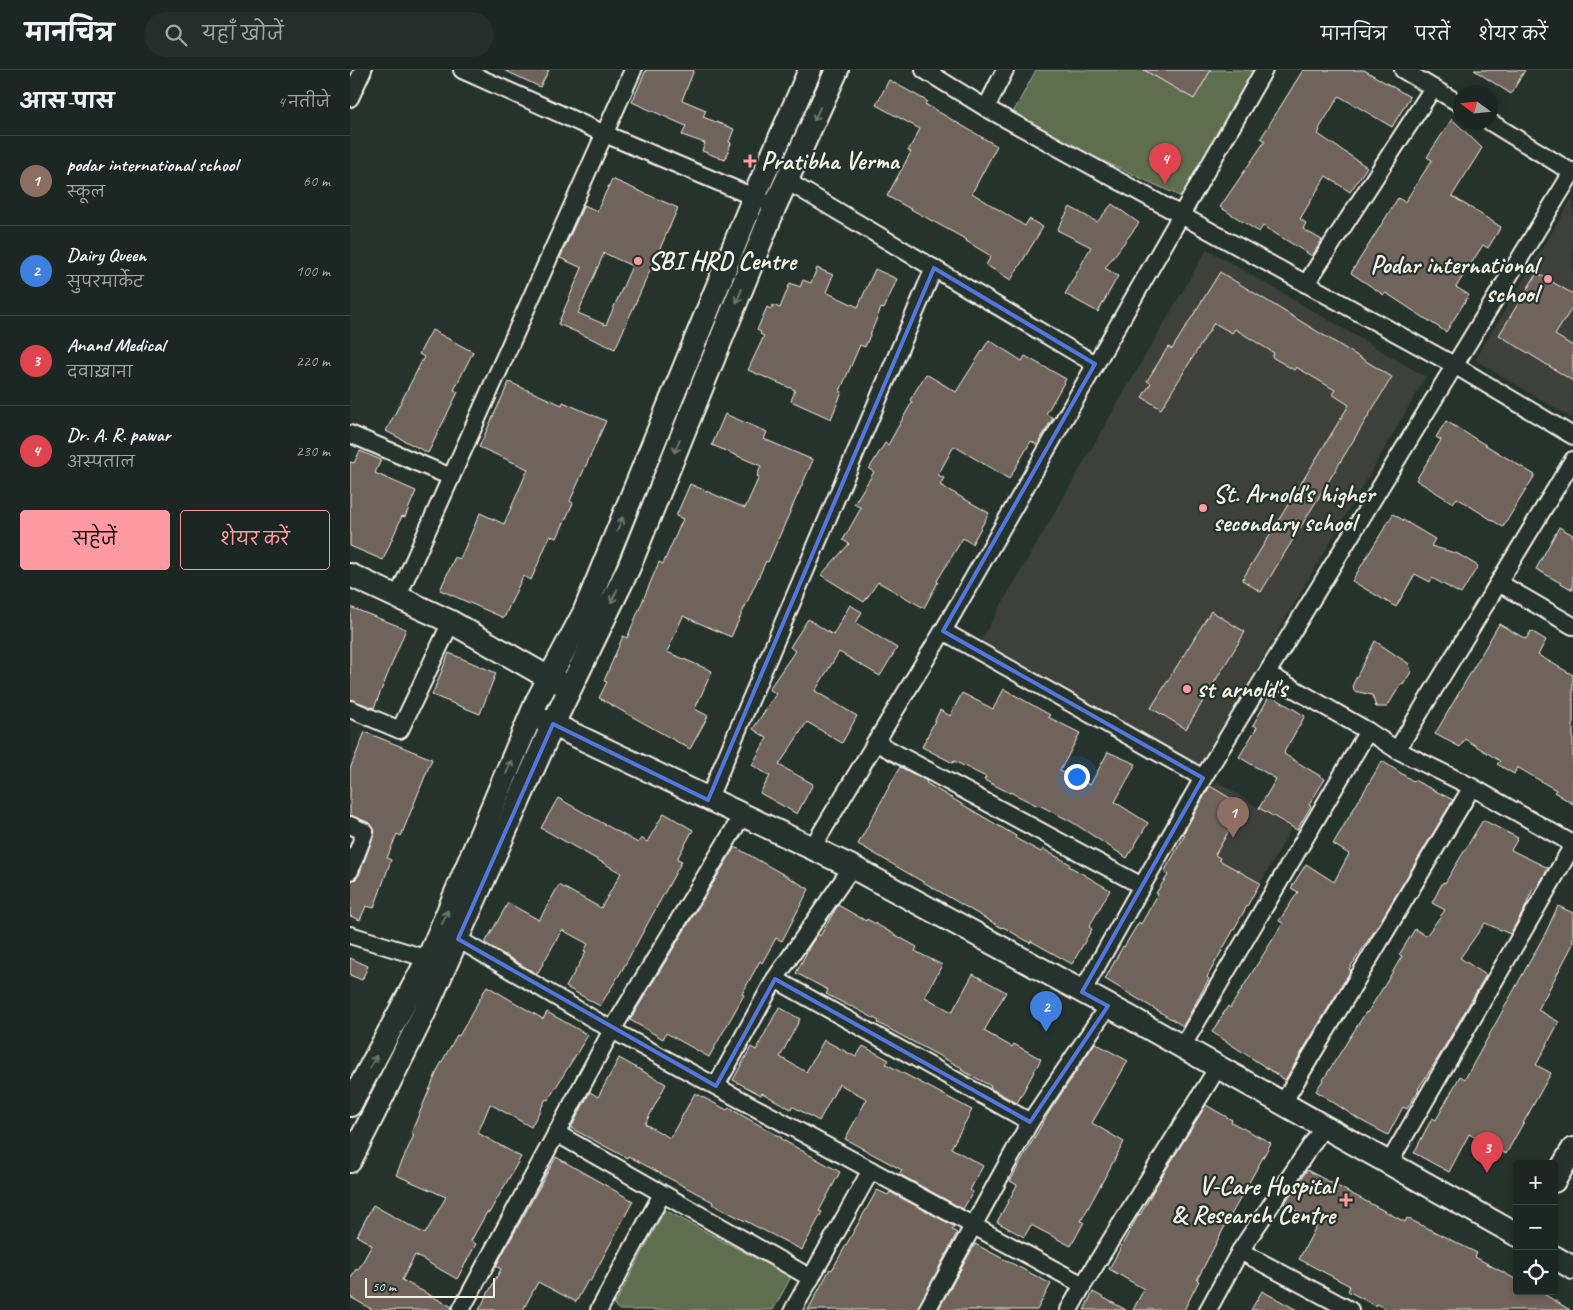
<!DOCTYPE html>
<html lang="hi">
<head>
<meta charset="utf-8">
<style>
  :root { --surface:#1c2622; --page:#252e2a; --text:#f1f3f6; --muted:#a0a5a5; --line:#3a4340; --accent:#ff9aa2 }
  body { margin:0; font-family:Caveat,"Playpen Sans Deva",sans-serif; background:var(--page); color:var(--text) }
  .controls { position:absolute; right:15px; bottom:15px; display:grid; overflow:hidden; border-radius:5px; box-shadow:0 2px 8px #0003 }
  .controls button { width:45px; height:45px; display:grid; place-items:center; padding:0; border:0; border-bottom:1px solid var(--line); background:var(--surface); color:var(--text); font:25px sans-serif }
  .compass { position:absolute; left:1103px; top:15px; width:45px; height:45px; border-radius:50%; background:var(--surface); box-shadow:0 2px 8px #0003; rotate:285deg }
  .scale { position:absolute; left:15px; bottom:12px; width:130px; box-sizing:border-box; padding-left:5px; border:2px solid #f4f1e8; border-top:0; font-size:14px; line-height:18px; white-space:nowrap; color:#f4f1e8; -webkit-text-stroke:4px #26332d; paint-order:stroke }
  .you { position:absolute; left:726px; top:706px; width:18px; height:18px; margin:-12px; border:4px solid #fff; border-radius:50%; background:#1a73e8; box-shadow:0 0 0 8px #1a73e833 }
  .badge { display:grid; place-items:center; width:32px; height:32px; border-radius:50%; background:var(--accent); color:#fff; font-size:16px; font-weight:700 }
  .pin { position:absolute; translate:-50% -41px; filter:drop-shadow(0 1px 2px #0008) }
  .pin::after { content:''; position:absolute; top:26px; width:18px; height:15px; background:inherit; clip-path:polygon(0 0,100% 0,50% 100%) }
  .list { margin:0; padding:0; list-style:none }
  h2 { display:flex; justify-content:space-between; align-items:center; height:65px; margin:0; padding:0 20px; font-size:21px }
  h2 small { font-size:16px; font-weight:400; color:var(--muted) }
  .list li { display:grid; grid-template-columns:32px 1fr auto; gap:15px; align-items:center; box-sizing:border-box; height:90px; padding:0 20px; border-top:1px solid var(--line) }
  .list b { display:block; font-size:19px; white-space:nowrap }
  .list p { margin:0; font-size:16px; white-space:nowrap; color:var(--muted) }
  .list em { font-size:16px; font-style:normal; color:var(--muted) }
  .actions { display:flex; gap:10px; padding:15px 20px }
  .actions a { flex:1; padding:11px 0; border:1px solid var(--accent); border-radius:5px; text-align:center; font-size:18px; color:var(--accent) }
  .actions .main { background:var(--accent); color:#111 }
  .icon { flex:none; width:28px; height:28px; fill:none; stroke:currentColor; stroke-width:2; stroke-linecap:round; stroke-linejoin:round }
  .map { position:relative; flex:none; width:1223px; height:1240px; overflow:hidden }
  header { display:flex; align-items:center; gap:30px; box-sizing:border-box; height:70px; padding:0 25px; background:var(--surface); border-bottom:1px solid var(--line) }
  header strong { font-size:24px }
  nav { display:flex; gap:28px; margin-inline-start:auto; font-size:18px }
  .search { width:350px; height:45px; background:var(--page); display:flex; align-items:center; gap:12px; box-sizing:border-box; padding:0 18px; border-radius:28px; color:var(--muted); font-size:19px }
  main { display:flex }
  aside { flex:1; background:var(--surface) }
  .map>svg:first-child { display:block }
  .built { fill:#3c413b }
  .green { fill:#5e6e50; stroke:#a9b09c }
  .building { fill:#70635c; stroke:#f4f1e8; fill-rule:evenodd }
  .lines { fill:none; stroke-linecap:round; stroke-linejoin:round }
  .street-casing { stroke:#f4f1e8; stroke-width:20 }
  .secondary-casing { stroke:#f4f1e8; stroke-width:26 }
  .street { stroke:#26332d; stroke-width:16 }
  .secondary { stroke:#26332d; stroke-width:22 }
  .oneway { stroke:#6e766e }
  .marked { fill:none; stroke:#5377dc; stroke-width:4; stroke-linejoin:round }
  .poi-dot { fill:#ff9aa2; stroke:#26332d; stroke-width:2 }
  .labels { text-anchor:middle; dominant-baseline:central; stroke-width:4.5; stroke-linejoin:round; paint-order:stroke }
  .poi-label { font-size:25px; font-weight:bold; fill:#f4f1e8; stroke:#26332d; text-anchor:start }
</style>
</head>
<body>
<header>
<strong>मानचित्र</strong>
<div class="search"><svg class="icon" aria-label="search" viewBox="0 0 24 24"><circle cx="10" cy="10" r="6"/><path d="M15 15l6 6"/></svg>यहाँ खोजें</div>
<nav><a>मानचित्र</a><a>परतें</a><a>शेयर करें</a></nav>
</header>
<main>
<aside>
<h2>आस-पास<small>4 नतीजे</small></h2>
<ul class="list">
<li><span class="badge" style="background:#8d6e63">1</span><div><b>podar international school</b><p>स्कूल</p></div><em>60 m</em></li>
<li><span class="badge" style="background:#3f7fe0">2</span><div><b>Dairy Queen</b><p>सुपरमार्केट</p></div><em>100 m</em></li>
<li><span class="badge" style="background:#e0444e">3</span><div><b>Anand Medical</b><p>दवाख़ाना</p></div><em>220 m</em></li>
<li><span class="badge" style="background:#e0444e">4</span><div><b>Dr. A. R. pawar</b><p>अस्पताल</p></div><em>230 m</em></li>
</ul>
<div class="actions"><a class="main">सहेजें</a><a>शेयर करें</a></div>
</aside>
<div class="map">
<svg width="1223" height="1240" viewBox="0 0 1223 1240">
  <rect width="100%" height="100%" fill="#26332d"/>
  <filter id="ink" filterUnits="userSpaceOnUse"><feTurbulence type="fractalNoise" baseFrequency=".02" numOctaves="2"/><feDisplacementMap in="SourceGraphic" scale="10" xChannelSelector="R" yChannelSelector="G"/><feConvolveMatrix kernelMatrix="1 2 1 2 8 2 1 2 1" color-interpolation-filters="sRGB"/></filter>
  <g filter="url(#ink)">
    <g class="built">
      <path d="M1223 127V349L1125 290Z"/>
      <path d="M857 179 1076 307 849 698 631 570Z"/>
      <path d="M867 711 941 759 901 830 824 778Z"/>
    </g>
    <g class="green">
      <path d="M686 0H923L834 128 660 48Z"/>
      <path d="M315 1140 441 1207 423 1240H270L264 1236Z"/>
    </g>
    <g class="building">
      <path d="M154 0H199L190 17Z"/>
      <path d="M296 0H344L332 30 356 40 353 47 384 59 379 72 381 73 375 90 352 81 355 73 332 65 336 56 282 32Z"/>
      <path d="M794 0H861L844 29Z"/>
      <path d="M953 0H1014L1060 27 1042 57 989 26 969 59 970 60 968 64 1017 97 1000 122 976 106 974 109 950 149 956 153 953 159 972 170 962 186 913 156 909 162 870 137 915 71 911 68Z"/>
      <path d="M1124 0H1175L1161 24Z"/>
      <path d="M539 10 577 31 575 34 647 76 622 123 675 156 679 149 693 157 661 210 636 195 641 186 616 171 617 170 537 126 561 82 558 81 570 59 526 35Z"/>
      <path d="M1102 49 1132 78 1102 126 1151 157 1138 178 1133 175 1106 217 1119 225 1096 262 1036 223 1034 225 1001 203 1048 128 1055 132 1082 90 1077 87Z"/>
      <path d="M262 109 328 138 265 279 208 254 232 198 210 188 234 135 247 141ZM254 183 282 196 256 255 228 243Z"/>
      <path d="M762 134 789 153 755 198 768 206 748 242 715 224 741 177 707 160 720 137 747 152Z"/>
      <path d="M467 198 483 205 476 222 508 237 525 199 547 209 534 239 531 238 515 277 510 275 490 321 492 322 481 349 441 331 445 320 398 300 414 266 410 264 411 262 407 260 417 237 421 239 423 235 430 238 440 213 450 217 453 210 461 213Z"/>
      <path d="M870 202 1042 307 911 522 892 510 999 335 982 324 985 320 946 297 944 300 922 287 924 283 885 259 882 263 864 253 811 339 792 327 801 313 797 311 818 277 822 279Z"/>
      <path d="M1187 203 1223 224V236L1205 265 1223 276V311L1149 265Z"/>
      <path d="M82 260 123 282 104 320 108 322 78 383 36 361 74 287 69 284Z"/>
      <path d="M639 270 672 291 675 286 716 309 696 344 703 348 687 375 681 371 659 409 604 376 588 405 594 408 590 415 639 443 622 474 613 468 587 511 588 512 574 538 528 512 514 532 471 505 499 474 493 470 511 438 504 434 524 402 519 399 535 373 538 375 562 332 560 330 576 304 606 322Z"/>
      <path d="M159 312 212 335 213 332 256 351 220 431 223 433 207 468 200 466 181 510 173 506 154 548 90 520 105 487 110 489 130 443 154 454 178 399 129 377Z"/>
      <path d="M375 344 417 362 414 369 463 390 418 492 416 491 381 567 333 546 317 582 362 601 345 639 358 646 340 679 249 628 257 612 254 611 273 566 277 568 309 492 313 494 333 449 326 446 340 414 395 438 409 407 407 406 411 396 362 375Z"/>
      <path d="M1096 351 1185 405 1153 457 1107 428 1103 433 1066 410 1091 370 1086 367Z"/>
      <path d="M10 381 31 390 25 403 66 421 55 447 52 446 33 490 0 476V392L4 393Z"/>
      <path d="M1043 444 1085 469 1081 476 1108 484 1128 496 1111 524 1082 508 1080 512 1065 504 1046 537 1002 511Z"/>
      <path d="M1209 457 1223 465V520L1186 499Z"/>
      <path d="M500 535 512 542 506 553 547 578 530 606 489 582 465 621 507 646 492 673 457 652 429 695 463 714 447 744 410 723 420 706 402 695 417 668 403 659 426 624 419 619 445 581 440 577 458 549 483 565Z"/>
      <path d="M0 537 56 559 24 638 0 629Z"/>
      <path d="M861 541 895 562 836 659 801 638Z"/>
      <path d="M1149 554 1176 569 1181 561 1196 570 1188 585 1223 605V734L1204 722 1206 720 1167 697 1164 704 1147 694 1150 691 1115 669 1110 677 1085 664Z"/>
      <path d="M1025 571 1059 594 1061 602 1053 615 1051 614 1037 637H1026L1022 625 1004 621 1003 614Z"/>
      <path d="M99 583 146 603 130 644 82 625Z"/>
      <path d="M654 619 700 645 698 647 730 663 710 701 740 715 758 682 786 694 765 732 798 753 777 788 722 752 689 735 688 736 660 722V723L634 710 636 707 604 691 603 693 572 677 590 640 600 646 612 623 643 639Z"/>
      <path d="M920 625 955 646 934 682 935 683 934 684 975 709 959 735 961 736 947 760 909 738 926 709 889 687 907 657 903 655Z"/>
      <path d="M15 662 82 689 51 766 47 764 37 788 41 790 24 838 16 836 10 850 0 846V811L6 809 9 805 25 761 20 753 0 745V699Z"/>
      <path d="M1032 691 1063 711 1064 710 1103 730 1027 857 999 899 1001 900 935 1010 862 962 878 936 880 938 933 853 929 851 948 822 941 818 956 794 984 812 999 784 983 774Z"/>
      <path d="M550 697 577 711 576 713 666 766 665 768 691 782 693 779 720 794 719 796 760 820 739 857 742 859 722 894 681 871 680 873 653 857 652 858 508 774Z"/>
      <path d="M860 716 893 736 865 785 870 788 869 790 910 813 857 907 859 909 833 956 755 909 773 876 774 877 789 852 791 854 808 824 806 823 818 805 814 802 835 765 833 764Z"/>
      <path d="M208 728 288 773 291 768 297 772 314 743 343 760 327 789 332 791 271 902 250 936 216 917 236 882 234 881 238 874 212 860 187 904 135 873 158 833 189 850 209 815 251 838 271 803 191 758Z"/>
      <path d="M1133 750 1168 768 1161 780 1198 798 1186 820 1183 819 1174 840 1160 864 1135 853 1110 888 1136 905 1088 988 1068 1019 1069 1020 1057 1039 1053 1037 1038 1065 1010 1050 966 1021 1016 942 1017 943 1036 913 1052 886 1049 885 1065 859 1076 866 1095 840 1082 833 1093 812 1095 813Z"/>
      <path d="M385 777 459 819 432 871 426 868 412 893 410 891 392 924 394 925 359 987 316 963 313 969 280 950Z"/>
      <path d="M488 835 516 851 517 849 567 877 565 881 592 895 575 927 602 942 623 904 656 922 634 961 662 977 664 974 691 989 667 1033 640 1018 641 1016 611 1000 612 998 528 953 529 951 501 936V937L476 924 478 920 446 903 461 874 468 864 470 866Z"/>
      <path d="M1208 836 1223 843V874L1188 940 1209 952 1186 995 1201 1003 1156 1084 1119 1064 1099 1102 1064 1083 1082 1048 1086 1050 1110 1006 1115 1009 1196 862Z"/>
      <path d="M0 888 18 896 12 910 0 905Z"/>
      <path d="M137 916 193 949 197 942 238 965 198 1030 196 1029 181 1057 140 1034 128 1063 171 1087 139 1143 137 1142 121 1171 126 1174 107 1209 65 1185 52 1210 102 1237 101 1240H23L0 1227V1210L6 1199 8 1200 22 1175 7 1166 23 1135 75 1164 96 1127 46 1105 64 1065 61 1063 89 997 107 965 109 966Z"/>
      <path d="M429 937 450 949 430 987 456 1002 474 970 506 987 513 976 539 990 536 994 622 1040 601 1078 633 1096 620 1120 623 1122 613 1139 549 1104 552 1100 495 1069 517 1029 489 1014 469 1051 442 1036 441 1039 412 1023 411 1025 383 1010 401 977 406 980Z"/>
      <path d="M745 973 778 991 742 1053 774 1072 731 1151 734 1152 721 1176 681 1155 674 1167 647 1152 667 1115 660 1111 696 1047Z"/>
      <path d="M269 988 316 1014 295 1054 320 1068 345 1023 377 1040 379 1038 432 1068 431 1069 490 1102 469 1141 472 1142 452 1180 362 1134 363 1132 304 1100 278 1086 277 1088 221 1058 240 1022 248 1027Z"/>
      <path d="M856 1035 882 1050 881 1052 921 1073 876 1154 847 1210 849 1211 834 1240H783L794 1219 759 1199 789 1144 790 1145 806 1116Z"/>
      <path d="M206 1087 283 1131 240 1212 238 1210 226 1232 188 1212 173 1240H129L151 1199 146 1196Z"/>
      <path d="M957 1100 1055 1152 1057 1148 1127 1183 1125 1187 1167 1210V1221H1189L1220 1240H1037L1027 1234 1026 1236 998 1221 1000 1216 949 1189 968 1153 934 1134Z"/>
      <path d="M527 1120 538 1125 540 1122 604 1156 602 1160 607 1163 567 1240H458L480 1199 482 1200Z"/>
      <path d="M625 1174 701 1214 687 1240H588Z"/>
      <path d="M912 1221 947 1240H901Z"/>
      <path d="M743 1222 776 1240H734Z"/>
    </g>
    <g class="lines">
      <defs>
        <g id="street">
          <path d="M112 0 255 64 413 131"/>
          <path d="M574 0 636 38 1104 295 1223 366"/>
          <path d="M1053 0 1110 34"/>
          <path d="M0 28 13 0"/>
          <path d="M636 38 655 0"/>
          <path d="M1140 52 1223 103"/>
          <path d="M437 111 745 294"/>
          <path d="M956 214 1083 18"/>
          <path d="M0 364 101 407"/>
          <path d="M1149 513 1223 556"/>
          <path d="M48 526 283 0"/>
          <path d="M593 561 853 708"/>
          <path d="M918 604 1018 661 1047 680 1122 717 1223 774"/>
          <path d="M0 639 50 660 101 552"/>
          <path d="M525 672 792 816"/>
          <path d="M1047 680 1223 390"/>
          <path d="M358 730 584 198"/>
          <path d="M0 755 15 762 0 801"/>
          <path d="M462 778 593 561 914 0"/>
          <path d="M0 865 78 889"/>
          <path d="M108 869 262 960 733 1215"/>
          <path d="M425 909 680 1052"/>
          <path d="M732 922 853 708 1223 101"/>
          <path d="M832 977 1018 661"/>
          <path d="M366 1016 425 909 502 797"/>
          <path d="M933 1033 1122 717"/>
          <path d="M206 1063 461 1208"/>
          <path d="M1039 1093 1223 775"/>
          <path d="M890 1181 1000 1240"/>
          <path d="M111 1240 262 960 392 746"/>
          <path d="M249 1240 312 1124"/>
          <path d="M443 1240 521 1100"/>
          <path d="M577 1240 680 1052 758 936"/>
          <path d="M719 1240 733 1215 868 997"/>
          <path d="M858 1240 890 1181 974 1056"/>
        </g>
        <g id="secondary">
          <path d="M0 505 101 552 199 608 213 614"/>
          <path d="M191 649 502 797 781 948 1167 1165"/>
          <path d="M0 1035 78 889 187 631 234 543 404 127 460 0"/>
          <path d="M0 1091 74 943 203 654 279 497 425 136 487 0"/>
          <path d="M1204 1111 1223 1079"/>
          <path d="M1204 1187 1223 1198"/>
        </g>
      </defs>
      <use href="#street" class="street-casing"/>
      <use href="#secondary" class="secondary-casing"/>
      <use href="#street" class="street"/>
      <use href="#secondary" class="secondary"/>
    </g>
    <defs><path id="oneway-shaft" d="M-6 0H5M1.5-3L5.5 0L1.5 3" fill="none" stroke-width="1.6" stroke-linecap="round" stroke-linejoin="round" transform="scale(1.25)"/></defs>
    <g class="oneway">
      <use href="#oneway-shaft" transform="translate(467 44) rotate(114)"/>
      <use href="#oneway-shaft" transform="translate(389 226) rotate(112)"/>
      <use href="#oneway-shaft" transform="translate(327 376) rotate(112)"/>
      <use href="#oneway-shaft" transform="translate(270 454) rotate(-68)"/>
      <use href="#oneway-shaft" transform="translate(264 526) rotate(115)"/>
      <use href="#oneway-shaft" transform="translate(159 697) rotate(-67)"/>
      <use href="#oneway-shaft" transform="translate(95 847) rotate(-67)"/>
      <use href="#oneway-shaft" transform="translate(23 992) rotate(-62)"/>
    </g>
  </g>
  <path class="marked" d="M584 198 745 294 593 561 853 708 732 922 758 936 680 1052 425 909 366 1016 108 869 203 654 358 730Z"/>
  <g class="poi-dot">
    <path d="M397.5 83.5h5v5h5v5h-5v5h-5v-5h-5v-5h5z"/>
    <circle cx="288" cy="191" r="5"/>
    <circle cx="1198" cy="209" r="5"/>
    <circle cx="853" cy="438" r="5"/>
    <circle cx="837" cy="619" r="5"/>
    <path d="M993.5 1122.5h5v5h5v5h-5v5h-5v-5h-5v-5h5z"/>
  </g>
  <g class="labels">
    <g class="poi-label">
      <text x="411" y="91">Pratibha Verma</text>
      <text x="298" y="191">SBI HRD Centre</text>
      <text x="1188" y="195" text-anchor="end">Podar international<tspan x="1188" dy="29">school</tspan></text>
      <text x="863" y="424">St. Arnold's higher<tspan x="863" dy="29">secondary school</tspan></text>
      <text x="847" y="619">st arnold's</text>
      <text x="985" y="1116" text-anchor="end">V-Care Hospital<tspan x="985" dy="29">&amp; Research Centre</tspan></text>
    </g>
  </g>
</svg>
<div class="controls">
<button>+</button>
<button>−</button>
<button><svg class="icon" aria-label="locate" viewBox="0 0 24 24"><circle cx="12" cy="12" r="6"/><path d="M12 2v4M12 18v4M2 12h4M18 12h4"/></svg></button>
</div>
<svg class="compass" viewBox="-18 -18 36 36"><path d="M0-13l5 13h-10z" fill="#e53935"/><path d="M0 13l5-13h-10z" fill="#a0a5a5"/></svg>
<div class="scale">50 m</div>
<div class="you"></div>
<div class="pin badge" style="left:883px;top:768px;background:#8d6e63">1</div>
<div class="pin badge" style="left:696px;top:962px;background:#3f7fe0">2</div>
<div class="pin badge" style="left:1137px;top:1103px;background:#e0444e">3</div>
<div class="pin badge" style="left:815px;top:114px;background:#e0444e">4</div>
</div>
</main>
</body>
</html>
